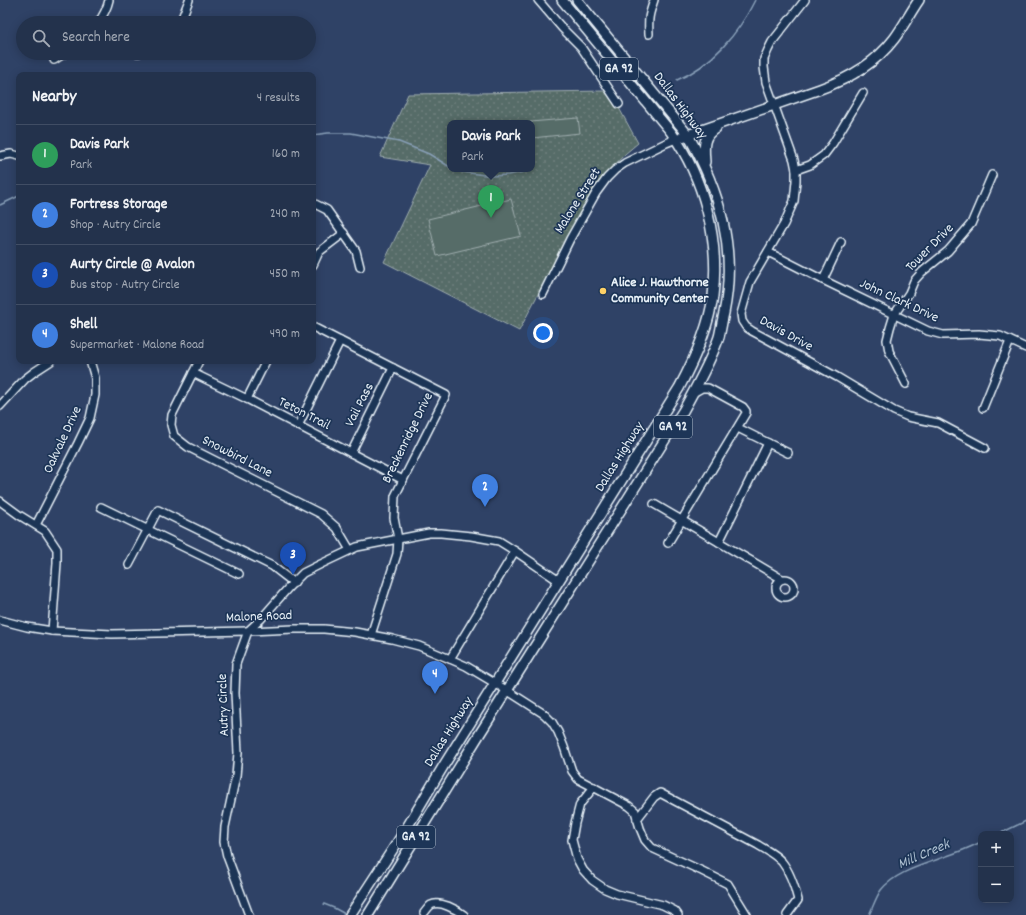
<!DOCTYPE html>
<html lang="en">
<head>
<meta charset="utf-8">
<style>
  :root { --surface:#23324c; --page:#2f3e56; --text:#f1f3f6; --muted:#a3aab5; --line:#404d64; --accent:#e797bd }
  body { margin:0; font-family:Dekko,sans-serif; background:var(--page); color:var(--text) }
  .controls { position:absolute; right:12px; bottom:12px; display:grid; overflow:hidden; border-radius:8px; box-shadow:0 2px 10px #0003 }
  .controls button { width:36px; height:36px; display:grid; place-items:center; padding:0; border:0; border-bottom:1px solid var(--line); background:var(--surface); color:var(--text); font:20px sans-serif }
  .you { position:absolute; left:543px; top:333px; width:14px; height:14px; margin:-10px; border:3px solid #fff; border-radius:50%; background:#1a73e8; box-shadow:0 0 0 6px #1a73e833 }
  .badge { display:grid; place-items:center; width:26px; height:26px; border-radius:50%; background:var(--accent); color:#fff; font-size:13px; font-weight:700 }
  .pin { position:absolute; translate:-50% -33px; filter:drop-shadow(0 1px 2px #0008) }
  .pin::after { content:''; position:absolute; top:21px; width:14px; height:12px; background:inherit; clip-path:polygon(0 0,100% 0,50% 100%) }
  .popup { position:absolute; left:447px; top:120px; width:88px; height:52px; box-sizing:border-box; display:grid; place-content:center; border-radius:8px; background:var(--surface); filter:drop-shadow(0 1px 3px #0005); font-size:13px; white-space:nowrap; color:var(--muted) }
  .popup b { font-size:15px; color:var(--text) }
  .popup::after { content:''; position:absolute; left:50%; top:100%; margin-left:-8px; border:8px solid transparent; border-top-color:var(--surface) }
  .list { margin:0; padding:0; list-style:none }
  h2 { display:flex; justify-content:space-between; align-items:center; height:52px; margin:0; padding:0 16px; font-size:17px }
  h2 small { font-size:13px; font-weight:400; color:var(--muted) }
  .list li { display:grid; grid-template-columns:26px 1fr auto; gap:12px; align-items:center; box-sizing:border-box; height:60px; padding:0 16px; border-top:1px solid var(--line) }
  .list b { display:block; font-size:15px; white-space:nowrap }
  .list p { margin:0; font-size:13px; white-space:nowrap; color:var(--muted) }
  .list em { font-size:13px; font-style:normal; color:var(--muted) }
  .icon { flex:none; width:22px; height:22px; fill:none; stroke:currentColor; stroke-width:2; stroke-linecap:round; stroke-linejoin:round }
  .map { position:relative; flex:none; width:1026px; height:915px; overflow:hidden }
  .search { position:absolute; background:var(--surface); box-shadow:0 2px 10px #0003; left:16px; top:16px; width:300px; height:44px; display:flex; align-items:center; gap:10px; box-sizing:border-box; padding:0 14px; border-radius:22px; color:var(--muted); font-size:15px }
  .panel { position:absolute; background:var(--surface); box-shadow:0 2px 10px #0003; left:16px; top:72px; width:300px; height:292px; border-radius:8px }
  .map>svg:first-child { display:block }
  .grass { fill:url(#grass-dots); stroke:#a0aeb0; fill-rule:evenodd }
  .pitch { fill:#576c67; stroke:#a0aeb0 }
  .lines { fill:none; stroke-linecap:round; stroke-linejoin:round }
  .stream { stroke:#89a0b9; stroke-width:1.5 }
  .minor-casing { stroke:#e8f1f8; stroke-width:10 }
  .major-casing { stroke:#e8f1f8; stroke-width:12 }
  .minor { stroke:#1d3557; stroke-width:7 }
  .major { stroke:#1d3557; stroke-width:9 }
  .poi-dot { fill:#ffd166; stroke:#1d3557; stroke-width:1.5 }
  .labels { text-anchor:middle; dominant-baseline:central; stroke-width:3.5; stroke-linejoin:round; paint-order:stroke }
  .shield { fill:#1d3557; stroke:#abb9c8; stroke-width:1 }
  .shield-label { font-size:13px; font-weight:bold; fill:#e8f1f8 }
  .street-label { font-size:14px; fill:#e8f1f8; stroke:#1d3557 }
  .poi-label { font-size:14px; font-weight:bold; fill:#e8f1f8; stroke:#1d3557; text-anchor:start }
  .water-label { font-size:15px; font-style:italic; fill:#b0c2d3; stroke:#1d3557 }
</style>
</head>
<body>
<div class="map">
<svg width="1026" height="915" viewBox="0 0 1026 915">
  <defs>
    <pattern id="grass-dots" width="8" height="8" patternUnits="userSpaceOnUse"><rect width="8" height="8" fill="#576c67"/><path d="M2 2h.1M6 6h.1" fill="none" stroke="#6f817e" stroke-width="1.8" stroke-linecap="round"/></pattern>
  </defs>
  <rect width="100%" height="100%" fill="#2f4266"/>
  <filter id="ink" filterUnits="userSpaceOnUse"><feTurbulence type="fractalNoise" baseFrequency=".025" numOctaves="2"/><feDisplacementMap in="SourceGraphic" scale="8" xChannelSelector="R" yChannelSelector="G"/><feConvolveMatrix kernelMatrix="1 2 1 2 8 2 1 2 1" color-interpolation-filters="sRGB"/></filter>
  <g filter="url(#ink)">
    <path class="grass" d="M606 91 619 108 638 143 625 154 610 170 583 207 519 331 384 262 430 165 380 157 408 94ZM450 123H532V169H450Z"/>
    <g class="pitch">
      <path d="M578 118 580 133 532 138V123H530V122Z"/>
      <path d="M511 199 521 236 437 256 428 219Z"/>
    </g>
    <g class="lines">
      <g class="stream">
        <path d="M677 80C711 66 739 33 755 0"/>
        <path d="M313 135 328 133H351L399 142 429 154 450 167"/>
        <path d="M454 169 462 172 492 176 508 175 524 172"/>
        <path d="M0 205 19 196"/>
        <path d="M999 834 1026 821"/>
        <path d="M324 904 334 908 347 915"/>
        <path d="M869 915C873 907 876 897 881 890 895 872 923 865 944 857 956 853 969 848 981 842"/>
      </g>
      <defs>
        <g id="minor">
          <path d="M538 0 562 28 581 47 619 104"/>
          <path d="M805 0 772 42 768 50 764 59V67L766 82 794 160 796 170V181L794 201 784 224 750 282 741 314 742 321 746 327 752 331 767 339 837 377 894 411 908 417 938 423 985 448"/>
          <path d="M98 23C103 16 107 9 109 0"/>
          <path d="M180 23 189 0"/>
          <path d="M649 34C648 18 649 15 654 0"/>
          <path d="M137 53H139"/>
          <path d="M54 60 65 53"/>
          <path d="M0 156 11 154 19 156"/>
          <path d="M796 170 810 165 824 155 833 143 863 93"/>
          <path d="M313 203 327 210 356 251 360 267"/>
          <path d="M768 252 823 280 928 331 943 335 979 334 1000 336 1026 348"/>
          <path d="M313 265 319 252 344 233"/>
          <path d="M823 280 841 242"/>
          <path d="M543 294 570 239 596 193 607 178 615 170 625 163 666 143 676 139"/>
          <path d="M313 327 446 395 395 496 394 518 398 539 397 554 371 635"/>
          <path d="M199 361 172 415 171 425 174 436 188 447 321 514 337 528 350 550"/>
          <path d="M193 373 247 399 403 480"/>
          <path d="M906 384 889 351 887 340 890 328 894 315 909 293 914 281 922 272 948 251 971 224 992 175"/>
          <path d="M247 399 266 361"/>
          <path d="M0 406 25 379 34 372 51 361"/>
          <path d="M983 408 1010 341"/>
          <path d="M298 426 340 341"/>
          <path d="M738 428 788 453"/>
          <path d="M351 453 393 368"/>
          <path d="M0 501 19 515 45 531 57 549V563L52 631"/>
          <path d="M654 504 782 579"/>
          <path d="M101 507 239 574"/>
          <path d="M36 525 78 443 90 418 95 395V378L90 361"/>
          <path d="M719 542 768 443"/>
          <path d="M668 543 746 413V411L743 407 708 388H702L693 393"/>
          <path d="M129 565 158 510 272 566 294 583"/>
          <circle cx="785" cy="588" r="9"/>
          <path d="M0 620 27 627 52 631 112 634 248 631 294 629H324L355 632 392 639 419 646 450 659 466 666 508 691 544 714 552 722 558 732 564 747 572 771 578 779 629 806 635 811 640 828 645 840 652 848 702 871 728 884 747 915"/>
          <path d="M450 659 515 551"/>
          <path d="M594 787 580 804 575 823 572 840 577 859 583 870 592 880 605 889 617 894 663 905 675 911 678 915"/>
          <path d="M637 819 654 797 660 793 758 845C766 850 775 854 782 862 790 872 795 888 798 900L787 915"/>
          <path d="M424 913C426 911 428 907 431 905 440 900 457 910 464 915"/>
          <path d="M249 915 227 856 224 842 225 827 236 776 238 753 235 693 236 664 248 631 261 619 289 587 303 573 321 564 357 547 429 533H441L471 536 499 541 515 551 559 581"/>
        </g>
        <g id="major">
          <path d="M682 137 820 89C848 79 875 64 894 39 903 27 910 13 919 0"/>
          <path d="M705 162C704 148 702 136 716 128"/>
          <path d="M350 915 406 829 444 765 679 388C694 360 709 328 713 296 720 239 704 179 671 132L562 0"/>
          <path d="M368 915 479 735 683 411C696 387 710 363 719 337 721 329 722 321 724 313 737 249 720 191 688 135L577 0"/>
        </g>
      </defs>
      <use href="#minor" class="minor-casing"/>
      <use href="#major" class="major-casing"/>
      <use href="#minor" class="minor"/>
      <use href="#major" class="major"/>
    </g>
  </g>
  <circle class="poi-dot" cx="603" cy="291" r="4"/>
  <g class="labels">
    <g class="shield">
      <rect x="600" y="58" width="38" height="22" rx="3"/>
      <rect x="654" y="416" width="38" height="22" rx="3"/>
      <rect x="397" y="826" width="38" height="22" rx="3"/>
    </g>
    <g class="shield-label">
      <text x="619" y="69">GA 92</text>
      <text x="673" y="427">GA 92</text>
      <text x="416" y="837">GA 92</text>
    </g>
    <g class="street-label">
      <text transform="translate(680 106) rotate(53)">Dallas Highway</text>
      <text transform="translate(578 201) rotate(-58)">Malone Street</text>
      <text transform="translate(930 248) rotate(-45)">Tower Drive</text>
      <text transform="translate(899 301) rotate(25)">John Clark Drive</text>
      <text transform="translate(786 334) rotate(29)">Davis Drive</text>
      <text transform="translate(360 405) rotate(-63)">Vail Pass</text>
      <text transform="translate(304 414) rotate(27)">Teton Trail</text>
      <text transform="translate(408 438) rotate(-64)">Breckenridge Drive</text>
      <text transform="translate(63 440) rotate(-65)">Oakvale Drive</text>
      <text transform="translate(237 457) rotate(27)">Snowbird Lane</text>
      <text transform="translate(620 457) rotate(-58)">Dallas Highway</text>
      <text transform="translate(259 617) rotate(-2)">Malone Road</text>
      <text transform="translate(224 705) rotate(-92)">Autry Circle</text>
      <text transform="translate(449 732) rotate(-58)">Dallas Highway</text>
    </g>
    <g class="poi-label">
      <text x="611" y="283">Alice J. Hawthorne<tspan x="611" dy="16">Community Center</tspan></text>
    </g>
    <g class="water-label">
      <text transform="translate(924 855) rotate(-23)">Mill Creek</text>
    </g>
  </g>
</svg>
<div class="controls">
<button>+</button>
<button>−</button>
</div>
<div class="you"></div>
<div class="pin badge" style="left:491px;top:218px;background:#2e9e5b">1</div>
<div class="popup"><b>Davis Park</b>Park</div>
<div class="pin badge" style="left:485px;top:507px;background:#3f7fe0">2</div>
<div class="pin badge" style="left:293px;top:575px;background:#1a4fb4">3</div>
<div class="pin badge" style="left:435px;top:694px;background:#3f7fe0">4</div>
<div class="search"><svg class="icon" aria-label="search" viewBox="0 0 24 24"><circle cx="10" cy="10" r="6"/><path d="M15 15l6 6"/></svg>Search here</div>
<section class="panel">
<h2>Nearby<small>4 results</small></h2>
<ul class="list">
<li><span class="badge" style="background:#2e9e5b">1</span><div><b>Davis Park</b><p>Park</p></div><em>160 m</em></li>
<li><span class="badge" style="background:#3f7fe0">2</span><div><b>Fortress Storage</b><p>Shop · Autry Circle</p></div><em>240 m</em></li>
<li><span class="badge" style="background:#1a4fb4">3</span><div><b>Aurty Circle @ Avalon</b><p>Bus stop · Autry Circle</p></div><em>450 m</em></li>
<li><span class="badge" style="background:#3f7fe0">4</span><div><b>Shell</b><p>Supermarket · Malone Road</p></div><em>490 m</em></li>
</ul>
</section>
</div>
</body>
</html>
